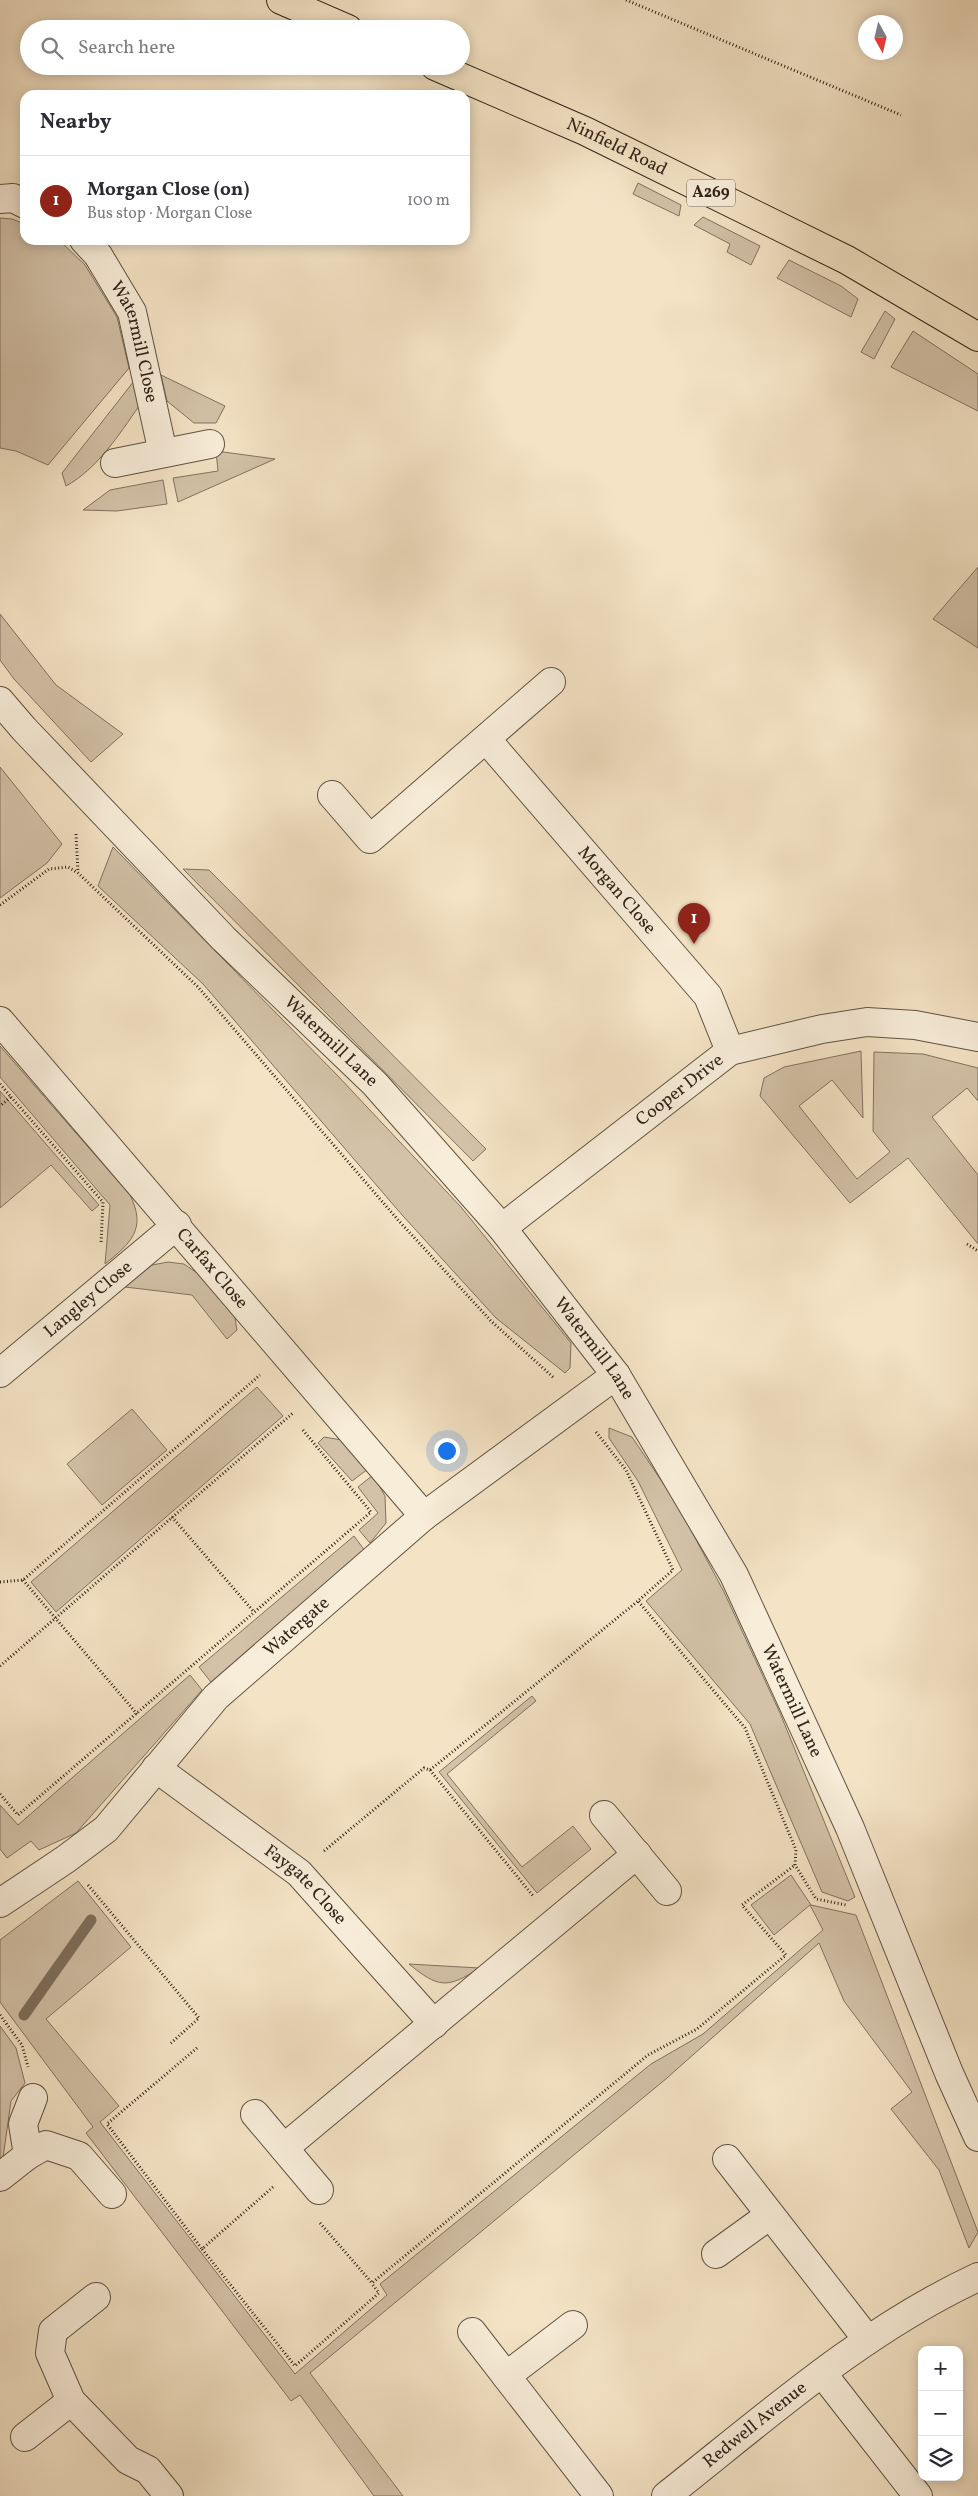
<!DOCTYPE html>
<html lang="en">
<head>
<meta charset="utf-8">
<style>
  :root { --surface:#fff; --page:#f2f2f3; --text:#2b2b33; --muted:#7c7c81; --line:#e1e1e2; --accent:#8f2418 }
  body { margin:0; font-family:Vollkorn,serif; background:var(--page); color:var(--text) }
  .controls { position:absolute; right:15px; bottom:15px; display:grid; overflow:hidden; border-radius:10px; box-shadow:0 2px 12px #0003 }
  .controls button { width:45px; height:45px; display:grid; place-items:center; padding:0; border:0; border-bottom:1px solid var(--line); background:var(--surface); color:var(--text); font:25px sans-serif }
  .compass { position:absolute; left:858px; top:15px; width:45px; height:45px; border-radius:50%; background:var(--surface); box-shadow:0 2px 12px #0003; rotate:172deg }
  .you { position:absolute; left:446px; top:1450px; width:18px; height:18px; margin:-12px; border:4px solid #fff; border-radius:50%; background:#1a73e8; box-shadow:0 0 0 8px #1a73e833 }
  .badge { display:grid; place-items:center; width:32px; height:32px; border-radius:50%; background:var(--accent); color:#fff; font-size:16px; font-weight:700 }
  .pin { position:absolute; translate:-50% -41px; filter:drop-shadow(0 1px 2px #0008) }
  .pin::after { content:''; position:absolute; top:26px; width:18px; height:15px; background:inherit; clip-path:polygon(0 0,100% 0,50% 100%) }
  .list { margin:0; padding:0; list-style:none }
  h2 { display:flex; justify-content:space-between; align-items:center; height:65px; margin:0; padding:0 20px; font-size:21px }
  h2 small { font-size:16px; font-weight:400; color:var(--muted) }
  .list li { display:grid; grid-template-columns:32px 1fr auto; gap:15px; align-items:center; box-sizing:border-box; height:90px; padding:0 20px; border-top:1px solid var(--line) }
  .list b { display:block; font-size:19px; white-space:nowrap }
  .list p { margin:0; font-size:16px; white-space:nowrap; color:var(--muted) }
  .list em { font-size:16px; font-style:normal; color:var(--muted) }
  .icon { flex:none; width:28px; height:28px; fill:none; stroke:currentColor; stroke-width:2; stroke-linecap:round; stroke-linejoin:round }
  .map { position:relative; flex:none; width:978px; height:2496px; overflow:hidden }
  .search { position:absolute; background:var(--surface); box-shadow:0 2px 12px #0003; left:20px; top:20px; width:450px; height:55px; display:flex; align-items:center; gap:12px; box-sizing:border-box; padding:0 18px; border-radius:28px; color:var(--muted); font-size:19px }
  .panel { position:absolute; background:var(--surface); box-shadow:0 2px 12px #0003; left:20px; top:90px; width:450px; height:155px; border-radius:15px }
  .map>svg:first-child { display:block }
  .green { fill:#d3c2a8; stroke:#817260 }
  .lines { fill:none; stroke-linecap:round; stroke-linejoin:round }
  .stream { stroke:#7d6f5c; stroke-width:11 }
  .street-casing { stroke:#605343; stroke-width:30 }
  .primary-casing { stroke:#2f2318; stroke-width:30 }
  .path { stroke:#2f2318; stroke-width:3; stroke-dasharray:1 2.5; stroke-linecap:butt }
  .street { stroke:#f8edd9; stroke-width:28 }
  .primary { stroke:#f4e3c5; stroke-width:28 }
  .labels { text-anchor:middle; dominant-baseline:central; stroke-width:4.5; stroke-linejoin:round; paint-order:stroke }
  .shield { fill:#f8edd9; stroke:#6b6052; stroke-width:1 }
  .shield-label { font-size:16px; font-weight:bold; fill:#2f2318 }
  .street-label { font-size:18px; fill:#2f2318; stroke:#f8edd9 }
</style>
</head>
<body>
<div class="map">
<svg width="978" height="2496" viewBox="0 0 978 2496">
  <rect width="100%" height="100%" fill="#f4e3c5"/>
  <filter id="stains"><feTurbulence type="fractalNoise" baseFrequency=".004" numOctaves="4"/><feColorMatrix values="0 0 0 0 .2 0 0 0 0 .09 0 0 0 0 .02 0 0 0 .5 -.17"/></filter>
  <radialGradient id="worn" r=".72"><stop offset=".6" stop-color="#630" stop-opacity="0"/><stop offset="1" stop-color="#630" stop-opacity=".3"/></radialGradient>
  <g class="green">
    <path d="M638 183 681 205 679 216 633 194Z"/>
    <path d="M703 217 760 246 751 265 727 252 730 244 694 225Z"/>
    <path d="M0 218 12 219 25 224V240H59L85 265 117 317 129 368 48 465 16 451 0 448Z"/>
    <path d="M789 260 841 286 858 299 851 317 777 278Z"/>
    <path d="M885 311 895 319 874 359 861 352Z"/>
    <path d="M913 331 978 374V411L891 367Z"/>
    <path d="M161 375 225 406 216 423H194L167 401Z"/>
    <path d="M134 381 139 406C119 435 97 469 66 486L62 473Z"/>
    <path d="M216 451 275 459 178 502 173 478 218 471Z"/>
    <path d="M163 480 167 504 117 511 83 510 110 490Z"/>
    <path d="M978 567V648L933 619Z"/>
    <path d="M0 614 56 685 123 734 91 762 14 679 0 660Z"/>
    <path d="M0 767 62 844 47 863 0 898Z"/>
    <path d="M113 847 337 1075 461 1207 571 1343 570 1368 565 1373 496 1318 403 1216 203 984 98 886Z"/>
    <path d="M183 869 209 870 486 1149 473 1161Z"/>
    <path d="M0 1046 130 1195C147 1229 131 1243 105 1264L110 1205 0 1077Z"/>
    <path d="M861 1051 863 1118 832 1080 799 1106 857 1179 890 1152 873 1131 874 1052 923 1054 978 1068V1101L967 1088 932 1117 978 1175V1244L908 1158 850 1203 760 1096 764 1078 784 1067Z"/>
    <path d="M0 1091 99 1205 92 1211 51 1165 0 1208Z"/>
    <path d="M168 1262 184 1264 203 1277 234 1312 237 1330 227 1339 192 1295 125 1287 152 1265Z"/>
    <path d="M257 1387 283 1416 56 1612 31 1582Z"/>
    <path d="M132 1409 167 1450 102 1505 67 1464Z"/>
    <path d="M609 1428 632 1437 677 1504 724 1592 780 1713 855 1897 848 1901 822 1892 750 1724 646 1601 682 1570 638 1481 609 1438Z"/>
    <path d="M324 1437 342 1440 368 1469 352 1481 318 1443Z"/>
    <path d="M373 1475 385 1496 386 1523 370 1543 359 1530 378 1513 358 1487Z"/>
    <path d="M354 1536 365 1551 211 1682 199 1667Z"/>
    <path d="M190 1675 202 1690 76 1833 39 1850 31 1841 7 1858 0 1849V1805L18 1825Z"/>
    <path d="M532 1696 536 1701 447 1774 522 1867 573 1826 591 1849 537 1893 439 1772Z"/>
    <path d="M791 1875 811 1905 856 1915 978 2232 969 2248 939 2170 891 2109 912 2092 844 2001 819 1943 667 2078 310 2373 403 2496H374L300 2395 291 2401 86 2133 93 2127 0 2002V1940L78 1881 131 1947 46 2019 119 2106 100 2122 295 2374 387 2295 380 2284 651 2064 703 2034 823 1930 810 1905 774 1935 751 1905Z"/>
    <path d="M409 1964 479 1968C448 1989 438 1988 409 1964Z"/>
    <path d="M0 2026 16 2048 25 2083 11 2101 3 2158 0 2159Z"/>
  </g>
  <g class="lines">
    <path class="stream" d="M24 2015 91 1920"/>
    <defs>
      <g id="street">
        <path d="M0 199 13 198 25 204"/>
        <path id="s1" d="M84 240 98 255 132 312 163 453"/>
        <path d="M115 463 210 444"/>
        <path id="s2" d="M0 701 24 729 224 939 375 1084 502 1228 616 1375 734 1575 850 1828 949 2073 978 2137"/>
        <path id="s3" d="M486 739 708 996 730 1051"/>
        <path d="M332 795 370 839 551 682"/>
        <path id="s4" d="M0 1021 424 1516"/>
        <path id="s5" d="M502 1228 730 1051 822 1029 867 1022 915 1025 978 1037"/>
        <path id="s6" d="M0 1373 177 1225"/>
        <path id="s7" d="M156 1768 299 1873 434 2024"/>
        <path d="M604 1815 667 1891"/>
        <path id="s8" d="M0 1903 66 1859 106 1829 216 1697 424 1516 616 1375"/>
        <path d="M255 2114 319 2190"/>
        <path d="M284 2148 637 1854"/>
        <path d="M28 2155 23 2124 33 2098"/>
        <path d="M727 2159 867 2339"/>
        <path d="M0 2177 28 2155 46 2145 79 2156 112 2194"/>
        <path d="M716 2254 770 2215"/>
        <path d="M96 2297 53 2331 50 2353 71 2401 128 2460 148 2470 169 2496"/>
        <path d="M472 2332 599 2496"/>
        <path d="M822 2373 918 2496"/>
        <path d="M506 2376 573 2325"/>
        <path d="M25 2437 71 2401"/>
        <path id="s9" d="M666 2496C766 2417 862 2331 978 2277"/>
      </g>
      <g id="primary">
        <path d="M281 0 348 29"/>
        <path id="s10" d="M435 66 585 131 847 260 978 337"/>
      </g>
    </defs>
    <use href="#street" class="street-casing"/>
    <use href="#primary" class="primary-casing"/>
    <g class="path">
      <path d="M626 0 901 115"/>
      <path d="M76 834 78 872"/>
      <path d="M0 905 49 869 68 867 78 873 198 987 398 1220 491 1321 554 1378"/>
      <path d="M0 1084 11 1097 0 1106"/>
      <path d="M11 1097 103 1202 101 1244"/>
      <path d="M967 1244 978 1251"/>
      <path d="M596 1432 626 1470 673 1570 638 1601 745 1728 796 1850 795 1865 816 1899 846 1905"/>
      <path d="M172 1517 254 1612"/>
      <path d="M23 1580 137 1714"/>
      <path d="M0 1582 23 1580 260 1375"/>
      <path d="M0 1666 293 1413"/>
      <path d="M430 1770 534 1897"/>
      <path d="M0 1794 18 1815 371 1512 302 1429"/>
      <path d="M324 1851 424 1768 430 1770 638 1601"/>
      <path d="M88 1885 199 2018 170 2044"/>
      <path d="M0 2015 22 2045 28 2067"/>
      <path d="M197 2048 107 2124 202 2249"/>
      <path d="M273 2187 202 2249 295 2366 379 2293 372 2284"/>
      <path d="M320 2223 372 2283 648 2055 697 2029 786 1955 742 1905 795 1865"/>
    </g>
    <use href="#street" class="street"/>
    <use href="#primary" class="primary"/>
  </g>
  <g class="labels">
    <rect class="shield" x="687" y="179.5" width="48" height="27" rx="4"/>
    <g class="shield-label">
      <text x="711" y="193">A269</text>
    </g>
    <g class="street-label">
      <text stroke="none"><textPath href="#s10" startOffset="199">Ninfield Road</textPath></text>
      <text stroke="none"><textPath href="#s1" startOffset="116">Watermill Close</textPath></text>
      <text stroke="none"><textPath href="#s3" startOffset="200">Morgan Close</textPath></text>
      <text stroke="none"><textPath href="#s2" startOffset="475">Watermill Lane</textPath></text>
      <text stroke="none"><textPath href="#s5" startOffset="225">Cooper Drive</textPath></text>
      <text stroke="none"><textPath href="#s4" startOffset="326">Carfax Close</textPath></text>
      <text stroke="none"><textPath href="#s6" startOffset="115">Langley Close</textPath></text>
      <text stroke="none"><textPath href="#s2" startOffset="880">Watermill Lane</textPath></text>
      <text stroke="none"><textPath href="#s8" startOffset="408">Watergate</textPath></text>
      <text stroke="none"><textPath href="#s2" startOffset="1285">Watermill Lane</textPath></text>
      <text stroke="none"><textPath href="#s7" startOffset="190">Faygate Close</textPath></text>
      <text stroke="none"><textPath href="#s9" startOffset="114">Redwell Avenue</textPath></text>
    </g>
  </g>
  <rect width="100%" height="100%" filter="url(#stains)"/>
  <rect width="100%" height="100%" fill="url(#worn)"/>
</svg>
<div class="controls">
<button>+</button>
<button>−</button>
<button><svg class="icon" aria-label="layers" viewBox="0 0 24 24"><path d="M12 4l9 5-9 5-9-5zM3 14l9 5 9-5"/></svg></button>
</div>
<svg class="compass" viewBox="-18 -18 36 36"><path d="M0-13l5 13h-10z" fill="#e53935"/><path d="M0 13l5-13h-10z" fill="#7c7c81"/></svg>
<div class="you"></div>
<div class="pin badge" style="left:694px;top:944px">1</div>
<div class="search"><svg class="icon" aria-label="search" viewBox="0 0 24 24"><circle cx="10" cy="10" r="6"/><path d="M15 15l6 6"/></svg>Search here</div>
<section class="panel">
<h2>Nearby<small></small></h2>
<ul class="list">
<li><span class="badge">1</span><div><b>Morgan Close (on)</b><p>Bus stop · Morgan Close</p></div><em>100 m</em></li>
</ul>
</section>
</div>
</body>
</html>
